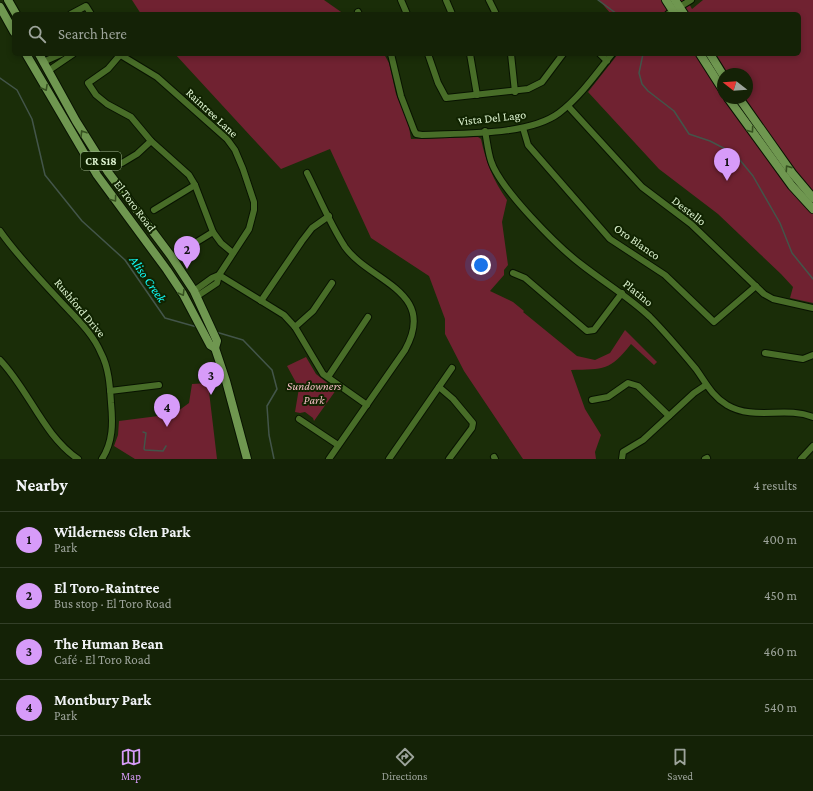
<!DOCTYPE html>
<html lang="en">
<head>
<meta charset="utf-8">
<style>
  :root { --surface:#142206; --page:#1d2a10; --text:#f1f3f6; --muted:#9da49b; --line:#333f28; --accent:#d79bf9 }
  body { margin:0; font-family:"Crimson Pro",serif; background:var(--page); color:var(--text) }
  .compass { position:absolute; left:717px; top:68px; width:36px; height:36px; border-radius:50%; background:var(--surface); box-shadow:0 2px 6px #0003; rotate:287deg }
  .you { position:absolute; left:481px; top:265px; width:14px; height:14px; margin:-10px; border:3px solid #fff; border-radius:50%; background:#1a73e8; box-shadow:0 0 0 6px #1a73e833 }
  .badge { display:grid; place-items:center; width:26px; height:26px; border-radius:50%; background:var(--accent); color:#111; font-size:13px; font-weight:700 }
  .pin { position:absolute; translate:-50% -33px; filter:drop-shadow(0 1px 2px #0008) }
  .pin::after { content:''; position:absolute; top:21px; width:14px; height:12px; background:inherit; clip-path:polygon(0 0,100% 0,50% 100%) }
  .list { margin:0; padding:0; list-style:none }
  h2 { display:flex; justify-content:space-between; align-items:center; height:52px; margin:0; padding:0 16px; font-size:17px }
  h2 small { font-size:13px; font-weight:400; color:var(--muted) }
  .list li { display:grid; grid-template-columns:26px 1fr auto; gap:12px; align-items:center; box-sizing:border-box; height:56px; padding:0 16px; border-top:1px solid var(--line) }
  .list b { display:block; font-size:15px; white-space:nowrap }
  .list p { margin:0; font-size:13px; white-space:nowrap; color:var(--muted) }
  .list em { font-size:13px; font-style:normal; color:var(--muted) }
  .icon { flex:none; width:22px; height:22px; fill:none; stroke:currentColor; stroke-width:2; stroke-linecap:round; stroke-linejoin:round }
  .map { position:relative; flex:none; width:813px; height:459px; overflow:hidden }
  .search { position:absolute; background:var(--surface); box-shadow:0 2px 6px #0003; left:12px; right:12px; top:12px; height:44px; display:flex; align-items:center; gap:10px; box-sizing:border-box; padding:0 14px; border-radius:6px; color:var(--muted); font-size:15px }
  .sheet { height:276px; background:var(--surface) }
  nav { display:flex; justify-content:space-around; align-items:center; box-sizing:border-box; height:56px; border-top:1px solid var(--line); background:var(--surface); font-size:11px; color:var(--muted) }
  nav a { display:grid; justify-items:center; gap:2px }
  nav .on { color:var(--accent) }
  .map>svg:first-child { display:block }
  .green { fill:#702231; fill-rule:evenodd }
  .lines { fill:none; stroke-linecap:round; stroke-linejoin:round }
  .stream { stroke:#43554a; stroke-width:1.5 }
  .minor-casing { stroke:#081301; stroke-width:8 }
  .major-casing { stroke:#081301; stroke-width:10 }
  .minor { stroke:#486d28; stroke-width:6 }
  .major { stroke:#6f9750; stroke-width:8 }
  .oneway { stroke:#365120 }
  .labels { text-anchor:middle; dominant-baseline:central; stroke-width:4; stroke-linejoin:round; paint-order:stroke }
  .shield { fill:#102300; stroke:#9fb490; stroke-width:1 }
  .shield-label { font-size:11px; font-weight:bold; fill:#dcf2ce }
  .street-label { font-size:12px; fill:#dcf2ce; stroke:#102300 }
  .park-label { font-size:12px; font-style:italic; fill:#f2bdc2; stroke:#102300 }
  .water-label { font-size:13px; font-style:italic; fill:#10fcf8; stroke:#102300 }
</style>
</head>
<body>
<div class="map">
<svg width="813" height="459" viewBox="0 0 813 459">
  <rect width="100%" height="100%" fill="#1a2d08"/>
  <g class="green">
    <path d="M132 0H324L344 14H141Z"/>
    <path d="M599 0H687L692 9 703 0H813V303L790 298 793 287 781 274 718 214 659 169 588 92 618 54H799V14H611ZM723 74H747V98H723Z"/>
    <path d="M175 54H384L389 63 396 94 408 121 411 139 478 137 481 139C486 162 493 180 507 200L502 222 508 265 504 270V275L490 291 513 302 524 311 523 312 577 356 595 360 610 353 625 330 657 362 654 365 631 344C610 371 604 369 571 370L585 409 601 435 595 452 596 459H523L464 371 445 334V319L429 276 371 238 330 149 281 169Z"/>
    <path d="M306 357 316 374 336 390 314 421 313 418 305 412 300 413 295 412 299 388 287 366Z"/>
    <path d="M208 383 217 459H135L114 446 118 435 119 421 174 414 189 403 192 384Z"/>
  </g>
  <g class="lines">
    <g class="stream">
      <path d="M598 0 617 14"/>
      <path d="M643 54 639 73 642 84 648 91 674 111 689 134 710 141 735 154 753 176 780 223 792 253 813 279"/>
      <path d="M0 78 17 90 32 119 45 175 82 221 125 260 165 318 197 327"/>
      <path d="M216 332 243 340 272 370 277 389 267 406 269 435 274 459"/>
      <path d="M143 432 146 433 144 449 145 450 163 451 166 446"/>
    </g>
    <defs>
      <g id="minor">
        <path d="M401 0 407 14"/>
        <path d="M446 0 452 14"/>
        <path d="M489 0 496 14"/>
        <path d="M358 12 359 14"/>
        <path d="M71 14 86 6 91 14"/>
        <path d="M668 14 691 0"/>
        <path d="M119 54 157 77 227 139 235 150 243 169 254 202V210L249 229 219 275 217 283 196 297"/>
        <path d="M391 54 401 96 414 130 416 134 422 135C461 133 528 136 559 113 580 97 596 74 612 54"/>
        <path d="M428 54 438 83 446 98 528 89 542 82 563 54"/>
        <path d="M470 54 477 95"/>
        <path d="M511 54 515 92"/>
        <path d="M600 54 607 61"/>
        <path d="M120 55 108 69 88 83 96 95 107 104 131 117 151 141 189 175 195 185 213 232 221 243 233 253"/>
        <path d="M43 62 61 54"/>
        <path d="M48 71 73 54"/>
        <path d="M568 106 642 187 691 224 764 294 773 299 813 308"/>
        <path d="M523 128 528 145 610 239 665 275 714 322 756 286"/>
        <path d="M485 131C487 141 488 152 491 161 500 189 558 247 582 265 605 283 629 297 650 317 666 333 681 351 696 369 706 383 712 396 727 405 754 421 785 406 813 417"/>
        <path d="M122 163 137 154 151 141"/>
        <path d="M307 173C319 197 330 224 345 247 370 282 438 291 405 350L329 459"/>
        <path d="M154 210 195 185"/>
        <path d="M0 231C19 258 42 281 64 305 78 320 93 334 101 353 109 368 110 387 111 403 113 423 113 442 102 459"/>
        <path d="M187 248 213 232"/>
        <path d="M513 273 525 278 587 331 594 330 622 293"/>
        <path d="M219 275 284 315 295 327 323 374 367 405"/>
        <path d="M194 291 212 278 219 275"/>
        <path d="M261 301 302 241 312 228 329 216"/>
        <path d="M295 327 313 311 332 283"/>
        <path d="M765 353 803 359 813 355"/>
        <path d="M0 360C29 390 43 435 78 459"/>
        <path d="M328 377 368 317"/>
        <path d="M439 387 453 399 473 423 472 428 449 459"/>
        <path d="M110 391 159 385"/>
        <path d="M592 400 608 397 628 383 638 386 669 416"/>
        <path d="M299 419 338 445"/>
        <path d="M494 457 495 459"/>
        <path d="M389 459 452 368"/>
        <path d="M622 459 623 452 643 440 694 393 706 385"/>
        <path d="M705 459 707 458"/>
        <path d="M801 459 813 446"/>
      </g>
      <g id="major">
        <path d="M8 0 16 14"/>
        <path d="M666 0 675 14"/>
        <path d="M675 0 684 14"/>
        <path d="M0 7 14 32"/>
        <path d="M26 54 97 175 167 270 183 294 210 345 215 348"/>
        <path d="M39 54 76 121 108 172 171 256 194 291 217 341 215 348 226 381 247 459"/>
        <path d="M700 54 723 90"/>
        <path d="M710 54 723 75"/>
        <path d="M728 98 792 186 813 209"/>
        <path d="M739 98 792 173 813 198"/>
      </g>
    </defs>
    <use href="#minor" class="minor-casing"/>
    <use href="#major" class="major-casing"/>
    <use href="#minor" class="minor"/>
    <use href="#major" class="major"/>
  </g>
  <defs><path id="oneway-chevron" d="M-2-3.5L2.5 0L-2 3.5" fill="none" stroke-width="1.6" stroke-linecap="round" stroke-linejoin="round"/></defs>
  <g class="oneway">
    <use href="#oneway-chevron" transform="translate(45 88) rotate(61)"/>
    <use href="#oneway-chevron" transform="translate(751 130) rotate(54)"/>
    <use href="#oneway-chevron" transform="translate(83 133) rotate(-122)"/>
    <use href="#oneway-chevron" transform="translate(788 168) rotate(-125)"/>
    <use href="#oneway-chevron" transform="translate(114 199) rotate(54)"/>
    <use href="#oneway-chevron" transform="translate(182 293) rotate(59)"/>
  </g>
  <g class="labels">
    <rect class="shield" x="81" y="152" width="40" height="18" rx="3"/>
    <g class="shield-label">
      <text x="101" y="161">CR S18</text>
    </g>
    <g class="street-label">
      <text transform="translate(212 113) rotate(43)">Raintree Lane</text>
      <text transform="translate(492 118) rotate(-6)">Vista Del Lago</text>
      <text transform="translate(135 206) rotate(53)">El Toro Road</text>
      <text transform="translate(689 211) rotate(38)">Destello</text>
      <text transform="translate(637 242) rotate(35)">Oro Blanco</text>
      <text transform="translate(638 293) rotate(39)">Platino</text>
      <text transform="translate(80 308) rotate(50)">Rushford Drive</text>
    </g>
    <g class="park-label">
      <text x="314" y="386">Sundowners<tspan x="314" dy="14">Park</tspan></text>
    </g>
    <g class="water-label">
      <text transform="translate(148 279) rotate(55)">Aliso Creek</text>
    </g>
  </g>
</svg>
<svg class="compass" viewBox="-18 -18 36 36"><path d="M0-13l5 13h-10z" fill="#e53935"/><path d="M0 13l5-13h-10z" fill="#9da49b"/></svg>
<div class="you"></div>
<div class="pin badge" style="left:727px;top:181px">1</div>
<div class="pin badge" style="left:187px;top:269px">2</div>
<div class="pin badge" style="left:211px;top:395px">3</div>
<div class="pin badge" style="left:167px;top:427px">4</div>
<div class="search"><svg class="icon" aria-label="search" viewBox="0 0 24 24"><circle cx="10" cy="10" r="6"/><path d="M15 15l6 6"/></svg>Search here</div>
</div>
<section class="sheet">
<h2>Nearby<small>4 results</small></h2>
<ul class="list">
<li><span class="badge">1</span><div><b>Wilderness Glen Park</b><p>Park</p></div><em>400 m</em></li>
<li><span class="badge">2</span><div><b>El Toro-Raintree</b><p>Bus stop · El Toro Road</p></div><em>450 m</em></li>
<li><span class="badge">3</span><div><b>The Human Bean</b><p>Café · El Toro Road</p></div><em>460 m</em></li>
<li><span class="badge">4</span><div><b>Montbury Park</b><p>Park</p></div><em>540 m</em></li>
</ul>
</section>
<nav>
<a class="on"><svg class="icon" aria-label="map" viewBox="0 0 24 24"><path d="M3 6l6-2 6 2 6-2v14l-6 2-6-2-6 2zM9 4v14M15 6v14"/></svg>Map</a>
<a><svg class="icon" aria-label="directions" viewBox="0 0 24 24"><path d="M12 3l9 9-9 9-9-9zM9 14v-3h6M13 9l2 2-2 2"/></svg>Directions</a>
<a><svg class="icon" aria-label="saved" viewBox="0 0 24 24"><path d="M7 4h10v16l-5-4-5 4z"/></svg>Saved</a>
</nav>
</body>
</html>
